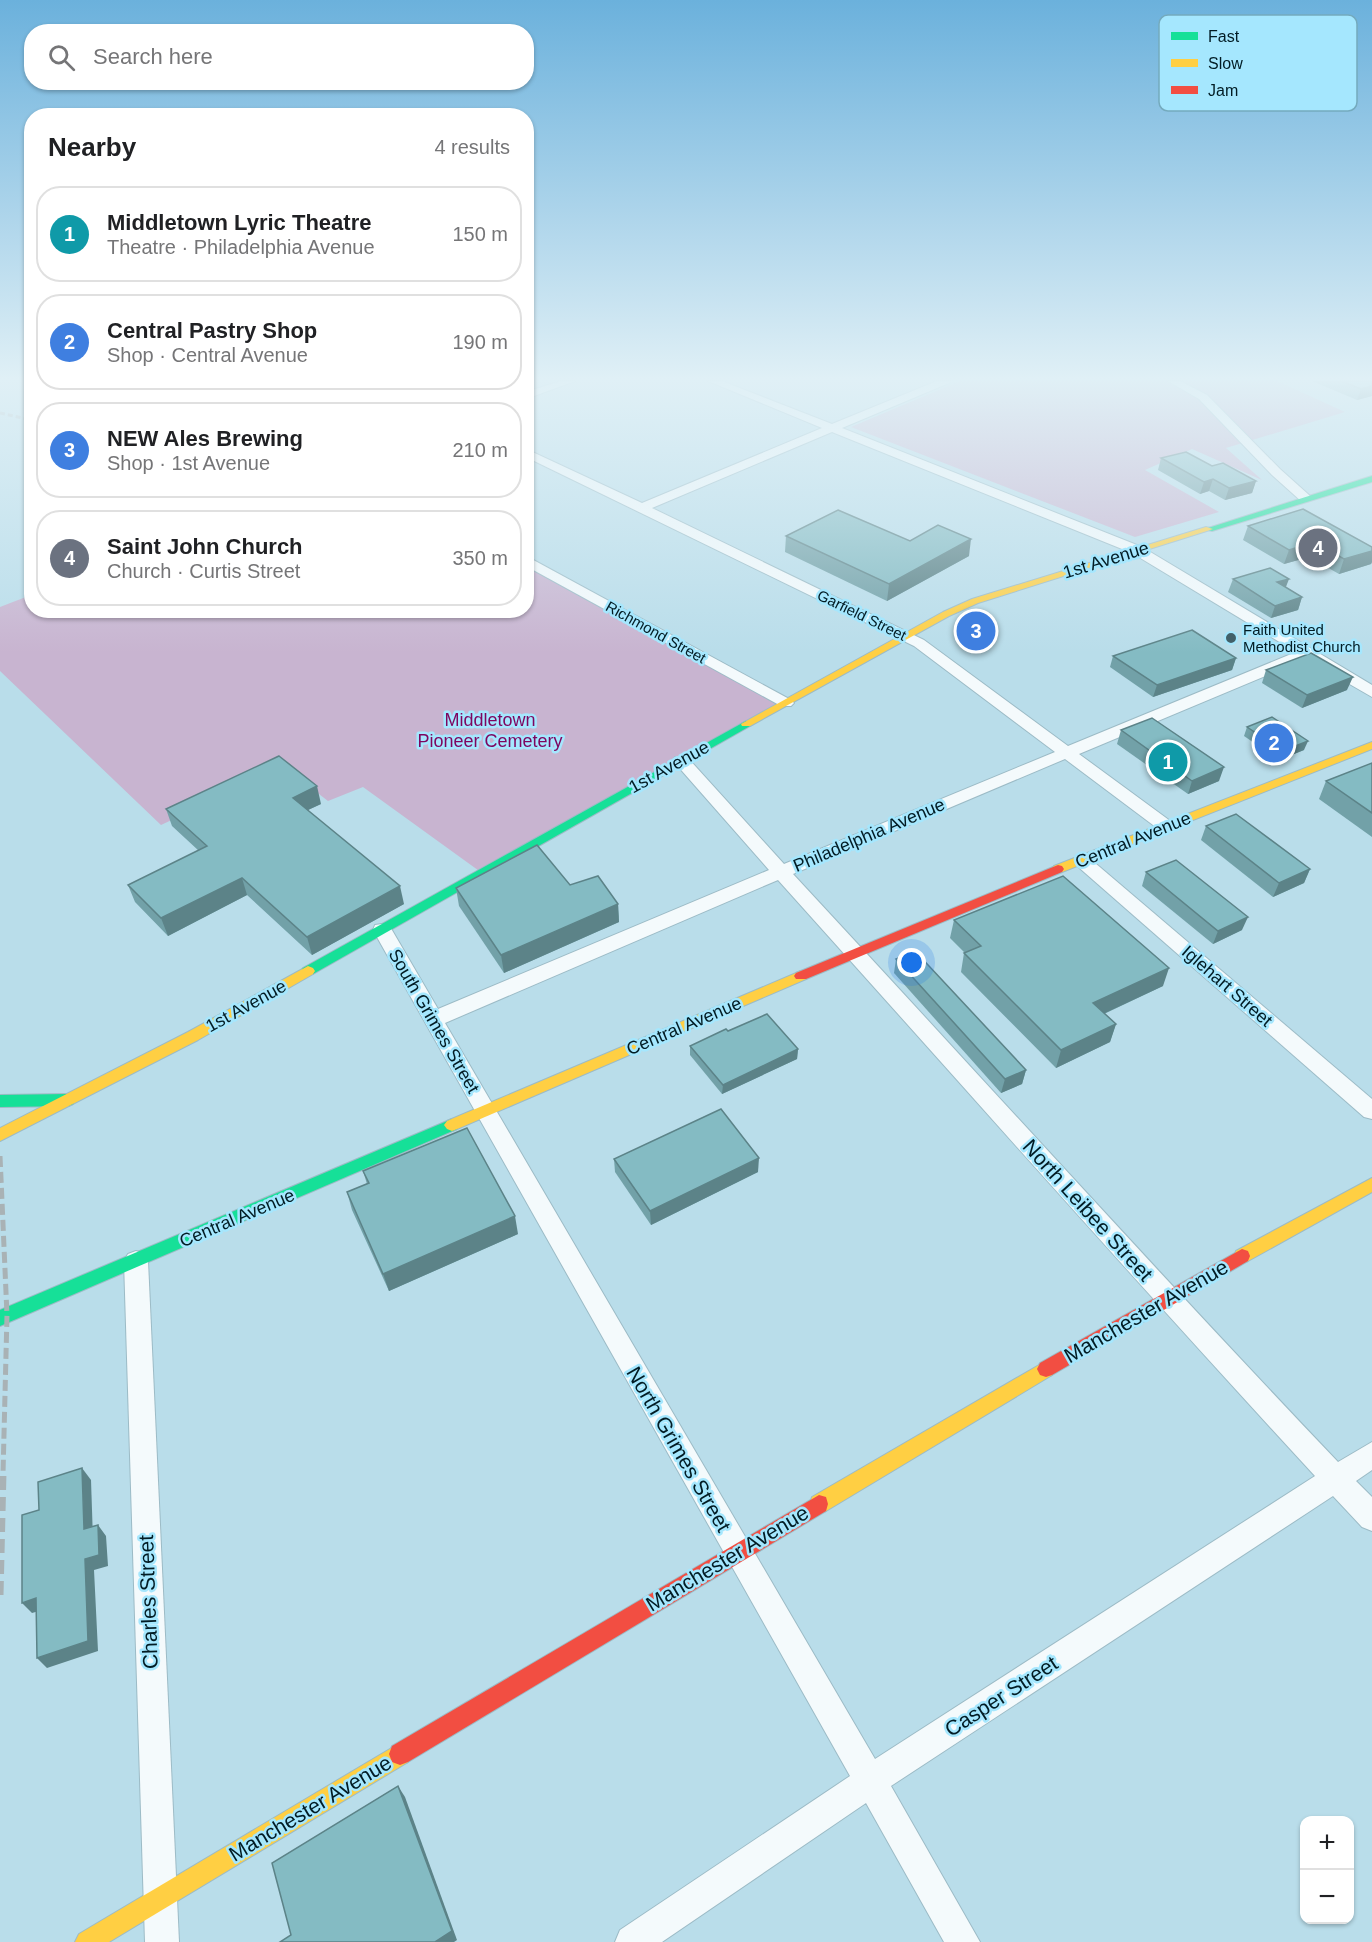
<!DOCTYPE html>
<html lang="en">
<head>
<meta charset="utf-8">
<style>
  :root { --surface:#fff; --page:#f6f6f6; --text:#202124; --muted:#757577; --line:#e0e0e0; --accent:#426069 }
  body { margin:0; font-family:Arial,sans-serif; background:var(--page); color:var(--text) }
  .controls { position:absolute; right:18px; bottom:18px; display:grid; overflow:hidden; border-radius:12px; box-shadow:0 2px 4px #0004 }
  .controls button { width:54px; height:54px; display:grid; place-items:center; padding:0; border:0; border-bottom:2px solid var(--line); background:var(--surface); color:var(--text); font:30px sans-serif }
  .you { position:absolute; left:912px; top:963px; width:21px; height:21px; margin:-15px; border:4px solid #fff; border-radius:50%; background:#1a73e8; box-shadow:0 0 0 9px #1a73e833 }
  .badge { display:grid; place-items:center; width:39px; height:39px; border-radius:50%; background:var(--accent); color:#fff; font-size:20px; font-weight:700 }
  .pin { position:absolute; translate:-50% -50%; border:3px solid #fff; box-shadow:0 2px 6px #0006 }
  .list { margin:0; padding:0; list-style:none }
  h2 { display:flex; justify-content:space-between; align-items:center; height:78px; margin:0; padding:0 24px; font-size:26px }
  h2 small { font-size:20px; font-weight:400; color:var(--muted) }
  .list li { display:grid; grid-template-columns:39px 1fr auto; gap:18px; align-items:center; box-sizing:border-box; height:96px; margin:0 12px 12px; padding:0 12px; border:2px solid var(--line); border-radius:24px }
  .list b { display:block; font-size:22px; white-space:nowrap }
  .list p { margin:0; font-size:20px; white-space:nowrap; color:var(--muted) }
  .list em { font-size:20px; font-style:normal; color:var(--muted) }
  .icon { flex:none; width:33px; height:33px; fill:none; stroke:currentColor; stroke-width:2; stroke-linecap:round; stroke-linejoin:round }
  .map { position:relative; flex:none; width:1372px; height:1942px; overflow:hidden }
  .search { position:absolute; background:var(--surface); box-shadow:0 2px 4px #0004; left:24px; top:24px; width:510px; height:66px; display:flex; align-items:center; gap:15px; box-sizing:border-box; padding:0 21px; border-radius:24px; color:var(--muted); font-size:22px }
  .panel { position:absolute; background:var(--surface); box-shadow:0 2px 4px #0004; left:24px; top:108px; width:510px; height:510px; border-radius:24px }
  .map>svg:first-child { display:block }
  .green { fill:#c8b4d0 }
  .lines { fill:none; stroke-linecap:round; stroke-linejoin:round }
  .street-casing { stroke:#9cbbc6; stroke-width:2 }
  .fast-casing { stroke:#9cbbc6; stroke-width:2 }
  .slow-casing { stroke:#9cbbc6; stroke-width:2 }
  .jam-casing { stroke:#9cbbc6; stroke-width:2 }
  .street { fill:#f4fafc; fill-rule:evenodd }
  .fast { fill:#16e098; fill-rule:evenodd }
  .slow { fill:#ffcf43; fill-rule:evenodd }
  .jam { fill:#f24e42; fill-rule:evenodd }
  .rail-far2 { stroke:#a9b2b5; stroke-width:3; stroke-dasharray:5 3; stroke-linecap:butt }
  .rail-far1 { stroke:#a9b2b5; stroke-width:5; stroke-dasharray:11 5; stroke-linecap:butt }
  .rail { stroke:#a9b2b5; stroke-width:7; stroke-dasharray:14 7; stroke-linecap:butt }
  .wall { fill:#72a1a8 }
  .shaded-wall { fill:#5c8388 }
  .building { fill:#84bbc3; stroke:#5c8388; stroke-width:1.5 }
  .poi-dot { fill:#426069; stroke:#a5e7fe; stroke-width:2 }
  .labels { text-anchor:middle; dominant-baseline:central; stroke-width:5; stroke-linejoin:round; paint-order:stroke }
  .far-street-label { font-size:15px; fill:#021c24; stroke:#a5e7fe }
  .far-poi-label { font-size:15px; fill:#021c24; stroke:#a5e7fe; text-anchor:start }
  .street-label { font-size:18px; fill:#021c24; stroke:#a5e7fe }
  .park-label { font-size:18px; fill:#7e055f; stroke:#a5e7fe }
  .near-street-label { font-size:21px; fill:#021c24; stroke:#a5e7fe }
  .key { fill:#a5e7fe; stroke:#74aabd; stroke-width:1.5 }
  .key-label { font-size:16px; fill:#021c24 }
</style>
</head>
<body>
<div class="map">
<svg width="1372" height="1942" viewBox="0 0 1372 1942">
  <rect width="100%" height="100%" fill="#b9ddea"/>
  <g class="green">
    <path d="M960 381H1277L1345 412 1226 448 1262 480 1192 449 1145 470 1219 512 1135 537 851 427Z"/>
    <path d="M527 560 786 703 482 873 363 787 328 801 284 767 161 825 0 671V607L31 595 32 610H526Z"/>
  </g>
  <g class="lines">
    <defs>
      <g id="street">
        <path d="M561 381H575L526 399V392Z"/>
        <path d="M708 381H722L832 424 937 381H950L949 383 842 428 1142 547 1372 685V697L1306 659 1079 754 1173 823 1176 827 1173 831H1161L1065 759 793 874C975 1070 1153 1268 1338 1462L1372 1442V1470L1356 1481 1372 1497V1531L1362 1527 1333 1496 891 1786 980 1942H944L866 1803 662 1942H615L620 1930 850 1776 373 930 375 925 382 924 389 925 438 1009 769 870 675 763 673 760 675 757H687L784 864 1055 752 914 646 526 457V449L642 503 822 428ZM832 432 1132 553 1296 652 1068 746 924 640 652 508ZM778 880C957 1079 1134 1280 1315 1476L875 1759 445 1023Z"/>
        <path d="M1168 381H1180L1207 395 1280 469 1309 495 1311 498 1309 501H1301L1272 475 1199 399Z"/>
        <path d="M526 556 791 700 794 703 791 706H781L526 566Z"/>
        <path d="M1082 855 1088 857 1372 1099V1119L1364 1117 1076 865 1073 861 1076 857Z"/>
        <path d="M136 1251 144 1254 148 1261 179 1942H145L124 1261 128 1254Z"/>
      </g>
      <g id="fast">
        <path d="M1372 476V482L1212 531 1205 529Z"/>
        <path d="M746 721 750 722V726L313 974H303L301 971 303 968Z"/>
        <path d="M68 1094 73 1096 75 1100 73 1104 68 1106 0 1107V1095Z"/>
        <path d="M452 1119 457 1121 460 1125 457 1129 0 1326V1310Z"/>
      </g>
      <g id="slow">
        <path d="M1206 527 1213 529 978 603 949 616 750 726H742L741 724 943 612 972 599Z"/>
        <path d="M1372 742V749L1062 872H1054L1052 869 1054 866Z"/>
        <path d="M308 966 313 968 315 971 313 974 198 1040 0 1141V1128L188 1032Z"/>
        <path d="M801 971 808 976 806 979 457 1129 452 1131 447 1129 444 1125 447 1121Z"/>
        <path d="M1372 1178V1192L1248 1261 1242 1263 1236 1261 1234 1256 1236 1251Z"/>
        <path d="M1046 1361 1052 1363 1055 1369 1052 1375 826 1511 819 1513 812 1511 810 1504 812 1497Z"/>
        <path d="M400 1743 408 1746 411 1754 408 1762 109 1942H75L79 1934Z"/>
      </g>
      <g id="jam">
        <path d="M1058 865 1062 866 1064 869 1062 872 806 979H796L794 976 796 973Z"/>
        <path d="M1242 1249 1248 1251 1250 1256 1248 1261 1052 1375 1046 1377 1040 1375 1037 1369 1040 1363Z"/>
        <path d="M819 1495 826 1497 828 1504 826 1511 408 1762 400 1765 392 1762 389 1754 392 1746Z"/>
      </g>
    </defs>
    <use href="#street" class="street-casing"/>
    <use href="#fast" class="fast-casing"/>
    <use href="#slow" class="slow-casing"/>
    <use href="#jam" class="jam-casing"/>
    <use href="#street" class="street"/>
    <use href="#fast" class="fast"/>
    <use href="#slow" class="slow"/>
    <use href="#jam" class="jam"/>
    <path class="rail-far2" d="M0 413 32 420"/>
    <path class="rail-far1" d="M0 1156 7 1315 3 1474"/>
    <path class="rail" d="M0 1595 3 1472"/>
  </g>
  <g class="wall">
    <path d="M1312 381H1372V396L1357 400Z"/>
    <path d="M1161 458 1212 466 1256 481 1252 493 1225 500 1209 491 1200 494 1158 470Z"/>
    <path d="M1248 526 1372 547V562L1371 564 1339 574 1309 557 1284 564 1243 540Z"/>
    <path d="M786 536 910 541 969 556 887 601 785 552Z"/>
    <path d="M1233 579 1286 587 1302 597 1298 610 1271 618 1228 592Z"/>
    <path d="M1113 656 1236 658 1232 670 1153 697 1110 667Z"/>
    <path d="M1266 670 1347 690 1302 708 1262 683Z"/>
    <path d="M1247 727 1304 750 1279 760 1244 736Z"/>
    <path d="M1121 730 1219 781 1188 794 1117 744Z"/>
    <path d="M1372 763V837L1319 799 1326 781Z"/>
    <path d="M321 804 308 810 404 904 312 955 247 895 168 936 135 902 128 885 199 851 172 826 166 809Z"/>
    <path d="M1206 826 1310 869 1304 883 1273 897 1201 840Z"/>
    <path d="M1146 872 1242 930 1213 944 1142 886Z"/>
    <path d="M570 885 618 904 619 922 504 973 459 906 456 888Z"/>
    <path d="M954 920 1163 986 1104 1014 1116 1024 1110 1042 1056 1068 961 972 964 953H965L950 938Z"/>
    <path d="M896 959 1026 1070 1022 1084 1001 1093 894 973Z"/>
    <path d="M728 1031 798 1049 797 1059 722 1094 690 1055V1046Z"/>
    <path d="M614 1159 758 1172 651 1225 615 1172Z"/>
    <path d="M363 1171 518 1234 389 1291 352 1210 347 1192 367 1184Z"/>
  </g>
  <g class="shaded-wall">
    <path d="M1372 386V396L1357 400 1361 389Z"/>
    <path d="M1213 479 1209 491 1200 494 1204 482Z"/>
    <path d="M1256 481 1252 493 1225 500 1229 488Z"/>
    <path d="M971 539 969 556 887 601 889 584Z"/>
    <path d="M1314 542 1309 557 1284 564 1289 550Z"/>
    <path d="M1372 551V562L1371 564 1339 574 1344 559Z"/>
    <path d="M1289 579 1284 592 1277 582Z"/>
    <path d="M1302 597 1298 610 1271 618 1275 606Z"/>
    <path d="M1236 658 1232 670 1153 697 1157 685Z"/>
    <path d="M1353 677 1347 690 1302 708 1307 695Z"/>
    <path d="M1308 741 1304 750 1279 760 1283 751Z"/>
    <path d="M1224 767 1219 781 1188 794 1192 781Z"/>
    <path d="M317 786 321 804 297 815 293 798Z"/>
    <path d="M1310 869 1304 883 1273 897 1279 883Z"/>
    <path d="M242 878 247 895 168 936 161 918Z"/>
    <path d="M400 886 404 904 312 955 307 937Z"/>
    <path d="M618 904 619 922 504 973 501 955Z"/>
    <path d="M1248 917 1242 930 1213 944 1218 931Z"/>
    <path d="M1169 968 1163 986 1088 1021 1093 1003Z"/>
    <path d="M1116 1024 1110 1042 1056 1068 1061 1050Z"/>
    <path d="M798 1049 797 1059 722 1094 723 1085Z"/>
    <path d="M1026 1070 1022 1084 1001 1093 1005 1079Z"/>
    <path d="M759 1158 758 1172 651 1225 650 1211Z"/>
    <path d="M515 1216 518 1234 389 1291 383 1274Z"/>
    <path d="M82 1468 91 1480 93 1540 84 1529Z"/>
    <path d="M98 1525 106 1536 108 1566 94 1570 98 1651 47 1668 37 1658 85 1559Z"/>
    <path d="M36 1598 46 1609 32 1613 22 1603Z"/>
    <path d="M398 1786 405 1797 457 1940 454 1942H435Z"/>
  </g>
  <g class="building">
    <path d="M1341 381H1372V386L1361 389Z"/>
    <path d="M1186 452 1212 466 1223 463 1256 481 1229 488 1213 479 1204 482 1161 458Z"/>
    <path d="M1303 509 1372 547V551L1344 559 1314 542 1289 550 1248 526Z"/>
    <path d="M838 510 910 541 938 525 971 539 889 584 786 536Z"/>
    <path d="M1270 568 1289 579 1277 582 1302 597 1275 606 1233 579Z"/>
    <path d="M1192 630 1236 658 1157 685 1113 656Z"/>
    <path d="M1311 653 1353 677 1307 695 1266 670Z"/>
    <path d="M1272 717 1308 741 1283 751 1247 727Z"/>
    <path d="M1152 718 1224 767 1192 781 1121 730Z"/>
    <path d="M279 756 317 786 293 798 400 886 307 937 242 878 161 918 128 885 207 846 166 809Z"/>
    <path d="M1372 763V813L1326 781Z"/>
    <path d="M1236 814 1310 869 1279 883 1206 826Z"/>
    <path d="M537 845 570 885 598 876 618 904 501 955 456 888Z"/>
    <path d="M1176 860 1248 917 1218 931 1146 872Z"/>
    <path d="M1063 876 1169 968 1093 1003 1116 1024 1061 1050 964 953 981 946 954 920Z"/>
    <path d="M915 951 1026 1070 1005 1079 896 959Z"/>
    <path d="M767 1014 798 1049 723 1085 690 1046 726 1029 728 1031Z"/>
    <path d="M721 1109 759 1158 650 1211 614 1159Z"/>
    <path d="M467 1128 515 1216 383 1274 347 1192 369 1183 363 1171Z"/>
    <path d="M82 1468 84 1529 98 1525 99 1555 85 1559 88 1641 37 1658 36 1598 22 1603V1515L39 1510 38 1482Z"/>
    <path d="M398 1786 452 1931 435 1942H280L291 1935 272 1863Z"/>
  </g>
  <linearGradient id="sky" x2="0" y2="1"><stop stop-color="#6bb1dc"/><stop offset="0.58" stop-color="#e0f0f6"/><stop offset="1" stop-color="#e0f0f6" stop-opacity="0"/></linearGradient>
  <rect width="1372" height="653" fill="url(#sky)"/>
  <circle class="poi-dot" cx="1231" cy="638" r="6"/>
  <g class="labels">
    <g class="far-street-label">
      <text transform="translate(862 615) rotate(26)">Garfield Street</text>
      <text transform="translate(656 632) rotate(29)">Richmond Street</text>
    </g>
    <g class="far-poi-label">
      <text x="1243" y="629">Faith United<tspan x="1243" dy="17">Methodist Church</tspan></text>
    </g>
    <g class="street-label">
      <text transform="translate(1106 560) rotate(-17)">1st Avenue</text>
      <text transform="translate(669 767) rotate(-29)">1st Avenue</text>
      <text transform="translate(869 835) rotate(-23)">Philadelphia Avenue</text>
      <text transform="translate(1133 840) rotate(-22)">Central Avenue</text>
      <text transform="translate(1227 986) rotate(41)">Iglehart Street</text>
      <text transform="translate(246 1006) rotate(-29)">1st Avenue</text>
      <text transform="translate(434 1021) rotate(60)">South Grimes Street</text>
      <text transform="translate(684 1026) rotate(-23)">Central Avenue</text>
      <text transform="translate(237 1218) rotate(-23)">Central Avenue</text>
    </g>
    <g class="park-label">
      <text x="490" y="720">Middletown<tspan x="490" dy="21">Pioneer Cemetery</tspan></text>
    </g>
    <g class="near-street-label">
      <text transform="translate(1088 1210) rotate(48)">North Leibee Street</text>
      <text transform="translate(1146 1311) rotate(-30)">Manchester Avenue</text>
      <text transform="translate(679 1449) rotate(60)">North Grimes Street</text>
      <text transform="translate(727 1558) rotate(-31)">Manchester Avenue</text>
      <text transform="translate(148 1602) rotate(-92)">Charles Street</text>
      <text transform="translate(1001 1696) rotate(-33)">Casper Street</text>
      <text transform="translate(310 1808) rotate(-31)">Manchester Avenue</text>
    </g>
  </g>
  <rect x="1159" y="15" width="198" height="96" rx="9" class="key"/>
  <rect x="1171" y="32" width="27" height="8" fill="#16e098"/>
  <rect x="1171" y="59" width="27" height="8" fill="#ffcf43"/>
  <rect x="1171" y="86" width="27" height="8" fill="#f24e42"/>
  <g class="key-label">
    <text x="1208" y="42">Fast</text>
    <text x="1208" y="69">Slow</text>
    <text x="1208" y="96">Jam</text>
  </g>
</svg>
<div class="controls">
<button>+</button>
<button>−</button>
</div>
<div class="you"></div>
<div class="pin badge" style="left:1168px;top:762px;background:#0f9aa8">1</div>
<div class="pin badge" style="left:1274px;top:743px;background:#3f7fe0">2</div>
<div class="pin badge" style="left:976px;top:631px;background:#3f7fe0">3</div>
<div class="pin badge" style="left:1318px;top:548px;background:#6b7280">4</div>
<div class="search"><svg class="icon" aria-label="search" viewBox="0 0 24 24"><circle cx="10" cy="10" r="6"/><path d="M15 15l6 6"/></svg>Search here</div>
<section class="panel">
<h2>Nearby<small>4 results</small></h2>
<ul class="list">
<li><span class="badge" style="background:#0f9aa8">1</span><div><b>Middletown Lyric Theatre</b><p>Theatre · Philadelphia Avenue</p></div><em>150 m</em></li>
<li><span class="badge" style="background:#3f7fe0">2</span><div><b>Central Pastry Shop</b><p>Shop · Central Avenue</p></div><em>190 m</em></li>
<li><span class="badge" style="background:#3f7fe0">3</span><div><b>NEW Ales Brewing</b><p>Shop · 1st Avenue</p></div><em>210 m</em></li>
<li><span class="badge" style="background:#6b7280">4</span><div><b>Saint John Church</b><p>Church · Curtis Street</p></div><em>350 m</em></li>
</ul>
</section>
</div>
</body>
</html>
